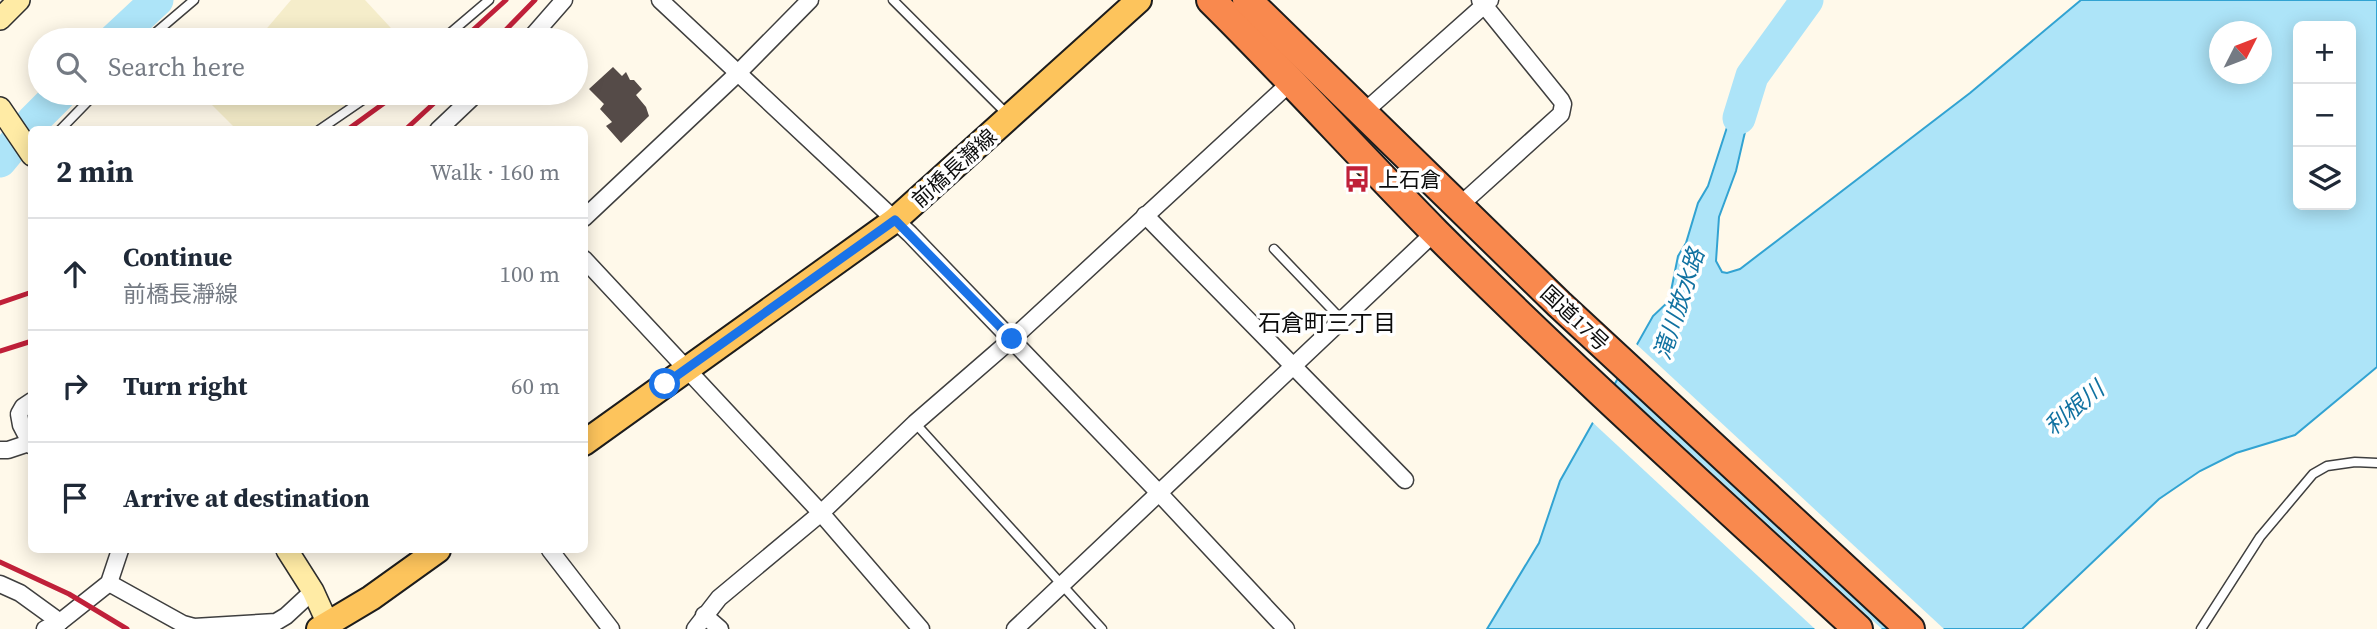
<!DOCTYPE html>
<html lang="en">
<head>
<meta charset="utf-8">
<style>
  :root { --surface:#fff; --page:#f6f6f7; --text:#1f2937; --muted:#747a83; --line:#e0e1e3 }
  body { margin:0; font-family:"Source Serif 4","Noto Sans JP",serif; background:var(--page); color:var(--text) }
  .controls { position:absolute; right:21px; top:21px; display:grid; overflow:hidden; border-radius:10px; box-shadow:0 4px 18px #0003 }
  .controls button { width:63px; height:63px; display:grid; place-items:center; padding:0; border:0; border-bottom:2px solid var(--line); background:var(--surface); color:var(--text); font:35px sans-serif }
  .compass { position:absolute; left:2209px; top:21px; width:63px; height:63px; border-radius:50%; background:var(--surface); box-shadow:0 4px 18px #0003; rotate:48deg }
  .stop { position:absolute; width:21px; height:21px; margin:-16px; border:5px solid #1a73e8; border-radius:50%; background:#fff }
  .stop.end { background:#1a73e8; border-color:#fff; box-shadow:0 2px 7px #0008 }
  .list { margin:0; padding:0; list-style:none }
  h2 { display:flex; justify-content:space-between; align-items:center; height:91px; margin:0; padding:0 28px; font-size:30px }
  h2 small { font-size:23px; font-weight:400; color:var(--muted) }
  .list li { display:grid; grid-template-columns:46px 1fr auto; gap:21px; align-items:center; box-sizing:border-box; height:112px; padding:0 28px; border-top:2px solid var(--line) }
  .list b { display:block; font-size:26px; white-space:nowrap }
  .list p { margin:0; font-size:23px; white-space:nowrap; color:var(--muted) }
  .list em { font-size:23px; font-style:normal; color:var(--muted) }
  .icon { flex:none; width:38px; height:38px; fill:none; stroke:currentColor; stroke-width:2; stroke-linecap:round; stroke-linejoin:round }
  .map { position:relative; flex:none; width:2377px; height:629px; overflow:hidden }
  .search { position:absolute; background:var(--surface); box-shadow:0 4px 18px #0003; left:28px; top:28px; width:560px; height:77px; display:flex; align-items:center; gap:18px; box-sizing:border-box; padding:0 24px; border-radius:38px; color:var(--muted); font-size:26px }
  .panel { position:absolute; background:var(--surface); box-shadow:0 4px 18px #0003; left:28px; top:126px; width:560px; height:427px; border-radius:10px }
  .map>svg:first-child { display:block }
  .farmland { fill:#f5edca }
  .water { fill:#ade4f8; stroke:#32a3d2; stroke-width:2; fill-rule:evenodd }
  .pier { fill:#fff9ea }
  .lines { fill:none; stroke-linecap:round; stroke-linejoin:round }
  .river { stroke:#ade4f8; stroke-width:33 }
  .building { fill:#554b48 }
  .lane-casing { stroke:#3f3f3f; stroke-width:11 }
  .street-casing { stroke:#3f3f3f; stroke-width:19 }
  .secondary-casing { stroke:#2e2e2e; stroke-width:24 }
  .primary-casing { stroke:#1d1d1d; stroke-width:28 }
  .highway-casing { stroke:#1d1d1d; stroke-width:32 }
  .lane { stroke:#fff; stroke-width:8 }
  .street { stroke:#fff; stroke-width:16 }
  .secondary { stroke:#ffeba5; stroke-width:21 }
  .primary { stroke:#fdc45c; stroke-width:24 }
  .highway { stroke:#f9894e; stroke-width:28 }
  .rail { stroke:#c02039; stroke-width:5 }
  .route { stroke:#1a73e8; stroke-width:9 }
  .labels { text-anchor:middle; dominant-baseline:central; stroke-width:7; stroke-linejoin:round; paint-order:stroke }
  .street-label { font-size:21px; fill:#0c0c0c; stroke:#fff }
  .poi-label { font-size:21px; fill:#0c0c0c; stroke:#fff; text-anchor:start }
  .water-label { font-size:23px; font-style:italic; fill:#1172a1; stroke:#fff }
  .neighbourhood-label { font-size:23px; fill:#0c0c0c; stroke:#fff }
</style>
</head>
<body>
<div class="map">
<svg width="2377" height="629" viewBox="0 0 2377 629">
  <rect width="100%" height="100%" fill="#fff9ea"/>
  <g class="farmland">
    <path d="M291 0H365L402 40H257Z"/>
    <path d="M214 93H364L310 129 237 130 207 100Z"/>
  </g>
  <path class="water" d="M2081 0H2377V367L2295 435 2236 453 2200 471 2159 499 2022 629H1487L1539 543 1560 481 1653 316 1669 301 1678 256 1686 243 1698 203 1708 186 1741 84 1752 76 1748 119 1736 171 1719 217 1716 261 1722 272 1727 273 1740 269 1970 93ZM2298 26H2351V205H2298ZM2220 32H2262V74H2220Z"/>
  <g class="pier">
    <path d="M1634 342 1944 629H1889L1615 375Z"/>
    <path d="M1612 381 1882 629H1815L1590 420Z"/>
  </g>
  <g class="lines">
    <g class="river">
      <path d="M114 40 157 0"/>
      <path d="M1739 118 1752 76 1807 0"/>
      <path d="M0 161 33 121 61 93"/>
    </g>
  </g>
  <path class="building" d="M613 67 622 76 626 72 630 80H634L642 89 636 95 646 107 649 116 621 143 606 126 612 122 600 109 604 104 589 89Z"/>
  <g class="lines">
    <defs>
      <g id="lane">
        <path d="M893 0 1007 114"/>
        <path d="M147 40 194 0"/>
        <path d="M442 40 489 0"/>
        <path d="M60 130 96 93"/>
        <path d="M319 130 373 93"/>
        <path d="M1274 249 1341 319"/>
        <path d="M915 423 1102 629"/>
        <path d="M2201 629 2260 537 2313 474 2327 466 2355 462 2377 463"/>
      </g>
      <g id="street">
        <path d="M660 0 910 234 1160 494 1286 629"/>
        <path d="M529 40 564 0"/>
        <path d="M1363 113 1490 0"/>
        <path d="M438 130 477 93"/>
        <path d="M1458 207 1561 114 1563 104 1561 100 1480 0"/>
        <path d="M1145 215 1405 480"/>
        <path d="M584 218 737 74 810 0"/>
        <path d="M584 259 821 513 921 629"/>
        <path d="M32 401 23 407 19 414 21 425 32 446"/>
        <path d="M0 450H8L29 443"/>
        <path d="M550 550 611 629"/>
        <path d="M109 583 183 624 194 627 276 622 286 616 313 591"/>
        <path d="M0 584 20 593 60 622"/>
        <path d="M704 615 720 629"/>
        <path d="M45 629 60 622 109 583 120 550"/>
        <path d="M695 629 719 598 821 513 915 423 1012 339 1292 81"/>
        <path d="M1015 629 1435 232"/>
      </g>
      <g id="secondary">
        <path d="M0 19 19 0"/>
        <path d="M0 108 32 155"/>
        <path d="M287 550 313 591 328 624"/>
      </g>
      <g id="primary">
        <path d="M584 443 895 220 1139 0"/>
        <path d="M319 629 371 598 438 550"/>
      </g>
      <g id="highway">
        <path d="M1211 0C1288 76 1360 156 1436 233 1572 369 1716 498 1858 629"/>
        <path d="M1247 0 1559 304 1910 629"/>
      </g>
    </defs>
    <use href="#lane" class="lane-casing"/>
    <use href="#street" class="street-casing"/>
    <use href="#secondary" class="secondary-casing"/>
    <use href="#primary" class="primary-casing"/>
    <use href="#highway" class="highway-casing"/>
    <use href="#lane" class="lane"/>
    <use href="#street" class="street"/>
    <use href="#secondary" class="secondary"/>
    <use href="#primary" class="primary"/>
    <use href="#highway" class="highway"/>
    <g class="rail">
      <path d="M462 40 506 0"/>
      <path d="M496 40 535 0"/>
      <path d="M347 130 398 93"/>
      <path d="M405 130 445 93"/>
      <path d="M0 303 32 292"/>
      <path d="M0 351 32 341"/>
      <path d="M0 562 69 594 127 629"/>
    </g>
  </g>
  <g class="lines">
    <path class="route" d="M665 384 895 220 1012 339"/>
  </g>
  <defs>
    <symbol id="bus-bare" viewBox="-9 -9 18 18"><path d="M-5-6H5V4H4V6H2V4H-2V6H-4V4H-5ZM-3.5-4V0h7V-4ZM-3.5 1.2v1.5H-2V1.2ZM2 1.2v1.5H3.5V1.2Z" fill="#c02039" stroke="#fff" stroke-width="2.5" paint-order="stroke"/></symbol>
  </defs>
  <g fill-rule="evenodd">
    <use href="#bus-bare" x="1338" y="160" width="38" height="38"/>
  </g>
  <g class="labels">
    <g class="street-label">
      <text transform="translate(954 168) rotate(-42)">前橋長瀞線</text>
      <text transform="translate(1575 318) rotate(43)">国道17号</text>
    </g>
    <g class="poi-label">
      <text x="1378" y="179">上石倉</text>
    </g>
    <g class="water-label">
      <text transform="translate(1679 304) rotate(-72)">滝川放水路</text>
      <text transform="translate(2074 408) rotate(-40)">利根川</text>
    </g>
    <g class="neighbourhood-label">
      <text x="1327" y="323">石倉町三丁目</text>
    </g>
  </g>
</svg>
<div class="controls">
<button>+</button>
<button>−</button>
<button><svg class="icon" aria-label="layers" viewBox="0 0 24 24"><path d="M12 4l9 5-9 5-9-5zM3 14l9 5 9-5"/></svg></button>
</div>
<svg class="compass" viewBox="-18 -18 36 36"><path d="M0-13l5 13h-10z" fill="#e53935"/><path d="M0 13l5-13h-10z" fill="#747a83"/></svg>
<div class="stop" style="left:665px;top:384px"></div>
<div class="stop end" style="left:1012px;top:339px"></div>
<div class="search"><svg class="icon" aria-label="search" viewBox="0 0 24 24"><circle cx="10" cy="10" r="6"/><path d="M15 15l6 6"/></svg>Search here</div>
<section class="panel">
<h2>2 min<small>Walk · 160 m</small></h2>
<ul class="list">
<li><svg class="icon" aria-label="ahead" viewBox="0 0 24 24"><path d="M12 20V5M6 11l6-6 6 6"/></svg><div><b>Continue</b><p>前橋長瀞線</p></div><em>100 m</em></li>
<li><svg class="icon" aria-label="right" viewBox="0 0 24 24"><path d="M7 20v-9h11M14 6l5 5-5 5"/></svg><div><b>Turn right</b></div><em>60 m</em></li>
<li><svg class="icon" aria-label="arrive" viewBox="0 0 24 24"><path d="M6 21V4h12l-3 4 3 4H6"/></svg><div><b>Arrive at destination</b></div></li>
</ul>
</section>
</div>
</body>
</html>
